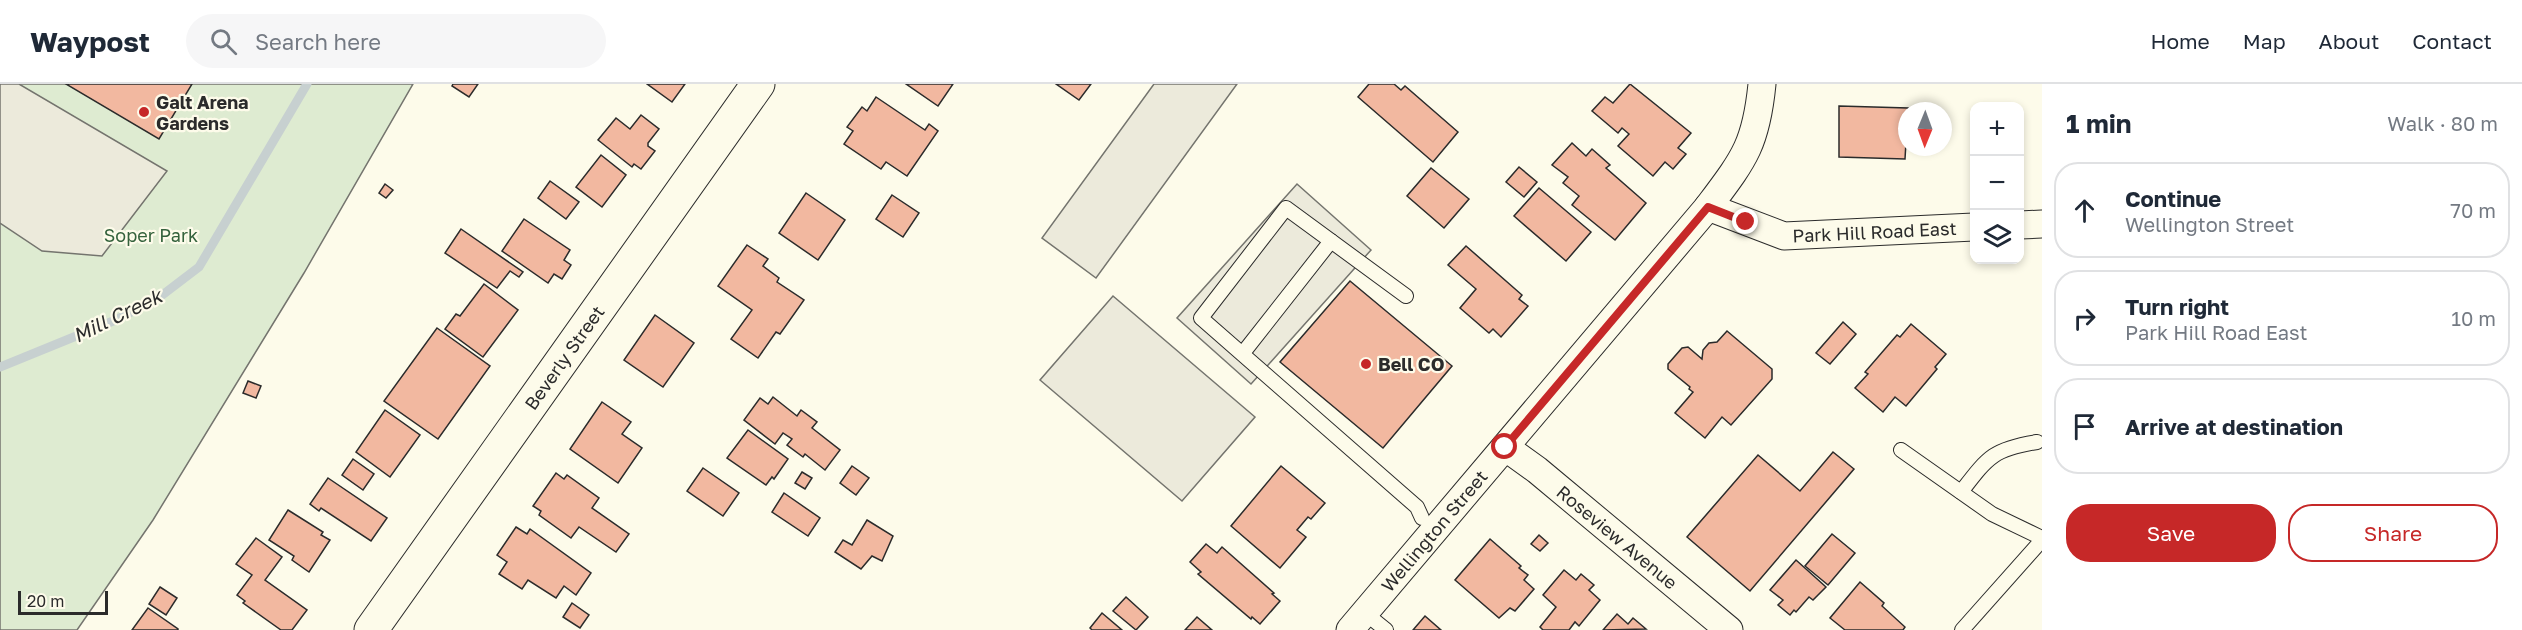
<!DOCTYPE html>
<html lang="en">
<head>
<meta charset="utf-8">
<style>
  :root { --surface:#fff; --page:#f6f6f7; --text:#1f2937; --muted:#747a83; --line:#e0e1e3; --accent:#c62828 }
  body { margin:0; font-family:"Golos Text",sans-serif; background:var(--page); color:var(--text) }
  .controls { position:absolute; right:18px; top:18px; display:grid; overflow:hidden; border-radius:12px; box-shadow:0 3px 9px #0003 }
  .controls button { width:54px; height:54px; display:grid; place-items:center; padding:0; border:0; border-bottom:2px solid var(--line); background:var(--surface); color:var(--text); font:30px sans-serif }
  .compass { position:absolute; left:1898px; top:18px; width:54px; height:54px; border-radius:50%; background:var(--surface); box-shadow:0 3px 9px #0003; rotate:181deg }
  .scale { position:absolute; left:18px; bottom:15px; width:90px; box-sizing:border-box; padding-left:6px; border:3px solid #2b2b2b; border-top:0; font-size:16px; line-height:21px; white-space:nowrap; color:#2b2b2b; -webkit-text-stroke:4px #fdfbea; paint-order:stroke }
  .stop { position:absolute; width:18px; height:18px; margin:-14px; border:4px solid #c62828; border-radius:50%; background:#fff }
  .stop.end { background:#c62828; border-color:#fff; box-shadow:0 2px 6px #0008 }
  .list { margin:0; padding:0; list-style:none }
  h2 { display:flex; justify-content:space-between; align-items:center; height:78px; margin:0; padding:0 24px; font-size:26px }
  h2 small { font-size:20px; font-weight:400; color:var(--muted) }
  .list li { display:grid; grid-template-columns:39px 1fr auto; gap:18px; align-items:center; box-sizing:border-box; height:96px; margin:0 12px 12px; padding:0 12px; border:2px solid var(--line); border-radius:24px }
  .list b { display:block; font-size:22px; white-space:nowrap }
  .list p { margin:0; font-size:20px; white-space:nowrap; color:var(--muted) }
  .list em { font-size:20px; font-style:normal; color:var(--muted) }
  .actions { display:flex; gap:12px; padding:18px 24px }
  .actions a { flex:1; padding:14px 0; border:2px solid var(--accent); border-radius:24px; text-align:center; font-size:21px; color:var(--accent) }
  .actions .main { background:var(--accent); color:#fff }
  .icon { flex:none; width:33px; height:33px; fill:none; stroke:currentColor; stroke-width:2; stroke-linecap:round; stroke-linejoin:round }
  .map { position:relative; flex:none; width:2042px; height:546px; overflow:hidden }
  header { display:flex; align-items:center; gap:36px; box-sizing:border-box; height:84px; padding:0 30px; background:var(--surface); border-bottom:2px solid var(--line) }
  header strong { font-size:28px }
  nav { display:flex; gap:33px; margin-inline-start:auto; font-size:21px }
  .search { width:420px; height:54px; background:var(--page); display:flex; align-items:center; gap:15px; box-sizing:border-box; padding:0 21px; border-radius:33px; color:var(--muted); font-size:22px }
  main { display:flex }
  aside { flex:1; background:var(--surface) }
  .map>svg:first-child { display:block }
  .green { fill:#deebd1; stroke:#74746e; stroke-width:1.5 }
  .parking { fill:#eceadb; stroke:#74746e; stroke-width:1.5 }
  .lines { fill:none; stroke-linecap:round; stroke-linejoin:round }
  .stream { stroke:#c7d0d0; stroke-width:9 }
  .building { fill:#f2b8a0; stroke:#2b2b2b; stroke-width:1.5 }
  .lane-casing { stroke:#2b2b2b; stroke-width:16 }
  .street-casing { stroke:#2b2b2b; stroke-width:29 }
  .secondary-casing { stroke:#2b2b2b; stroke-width:35 }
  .lane { stroke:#fdfbea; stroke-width:14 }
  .street { stroke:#fdfbea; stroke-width:27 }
  .secondary { stroke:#fdfbea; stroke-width:33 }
  .route { stroke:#c62828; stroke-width:8 }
  .poi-dot { fill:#c62828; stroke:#fdfbea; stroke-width:2 }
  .labels { text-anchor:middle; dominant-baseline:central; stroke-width:4.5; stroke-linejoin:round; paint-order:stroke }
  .poi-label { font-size:18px; font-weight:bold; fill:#2b2b2b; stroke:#fdfbea; text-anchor:start }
  .street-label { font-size:18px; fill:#2b2b2b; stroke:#fdfbea }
  .park-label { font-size:18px; fill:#34623c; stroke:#fdfbea }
  .water-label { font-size:20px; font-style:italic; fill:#2b2b2b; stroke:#fdfbea }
</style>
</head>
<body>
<header>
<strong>Waypost</strong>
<div class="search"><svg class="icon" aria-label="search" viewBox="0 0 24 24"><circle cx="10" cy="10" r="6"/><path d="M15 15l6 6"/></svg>Search here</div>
<nav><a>Home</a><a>Map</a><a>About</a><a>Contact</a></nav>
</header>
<main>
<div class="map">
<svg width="2042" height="546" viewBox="0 0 2042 546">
  <rect width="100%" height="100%" fill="#fdfbea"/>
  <path class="green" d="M0 0H413L304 189 153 436 77 546H0Z"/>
  <g class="parking">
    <path d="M0 0H19L167 87 102 172 42 167 0 139Z"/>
    <path d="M1154 0H1237L1096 194 1042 154Z"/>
    <path d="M1297 100 1371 166 1251 300 1177 234Z"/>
    <path d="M1113 212 1255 333 1182 417 1040 296Z"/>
  </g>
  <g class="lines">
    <path class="stream" d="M0 283 118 235 161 212 199 183 307 0"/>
  </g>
  <g class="building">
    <path d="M66 0H192L159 55Z"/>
    <path d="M453 0H478L469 13 452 2Z"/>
    <path d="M647 0H685L672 18Z"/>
    <path d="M906 0H953L938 22Z"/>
    <path d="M1056 0H1091L1079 16Z"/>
    <path d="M1369 0H1394L1401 6 1405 2 1458 48 1433 78 1358 13Z"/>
    <path d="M1630 0 1691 49 1678 64 1686 70 1673 85 1665 78 1653 92 1618 62 1629 50 1622 44 1618 49 1592 27 1605 13 1613 19Z"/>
    <path d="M876 13 925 46 929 40 938 47 907 92 886 78 881 85 844 60 853 47 847 43 862 23 867 27Z"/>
    <path d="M1839 22 1908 24 1905 75 1839 73Z"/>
    <path d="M641 31 659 45 648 59V62L655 67 641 85 634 80 632 83 598 56 616 34 630 45Z"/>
    <path d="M1572 59 1586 72 1592 65 1610 81 1606 84 1646 119 1615 156 1572 121 1579 112 1563 99 1568 93 1552 81Z"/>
    <path d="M601 71 626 91 602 123 576 103Z"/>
    <path d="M1519 83 1537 98 1524 113 1506 98Z"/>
    <path d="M1431 84 1469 115 1444 144 1407 112Z"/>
    <path d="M550 97 579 118 566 135 538 114Z"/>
    <path d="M385 100 393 106 386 114 379 109Z"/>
    <path d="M1539 104 1591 148 1566 177 1514 132Z"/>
    <path d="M806 109 845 136 818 176 779 149Z"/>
    <path d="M892 111 919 129 903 153 876 135Z"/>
    <path d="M524 135 570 166 564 176 571 181 562 195 554 190 548 199 502 167Z"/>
    <path d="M461 145 523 188 519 193 510 187 497 204 445 169Z"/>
    <path d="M747 161 768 175 763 182 779 194 777 198 804 216 780 250 776 248 758 274 731 255 752 226 718 202Z"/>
    <path d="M1466 162 1522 211 1519 215 1528 222 1501 253 1493 245 1489 249 1460 224 1476 205 1448 181Z"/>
    <path d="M1350 197 1452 282 1383 364 1280 278Z"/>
    <path d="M484 200 518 226 483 273 445 245 456 230 460 232Z"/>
    <path d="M655 231 694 259 663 303 624 276Z"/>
    <path d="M1843 238 1856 250 1830 280 1816 269Z"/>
    <path d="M1911 240 1946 270 1935 283 1937 285 1906 322 1895 313 1883 328 1855 304 1868 290 1865 288 1897 251 1900 253Z"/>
    <path d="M437 244 490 282 438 355 384 317Z"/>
    <path d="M1727 247 1772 285V295L1731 341 1722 333 1705 354 1675 329 1693 308 1689 305 1690 303 1668 285V280L1682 264 1688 263 1702 275 1703 266 1709 259 1717 258Z"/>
    <path d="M248 297 261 302 256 314 243 309Z"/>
    <path d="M773 313 797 332 801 326 817 338 812 344 840 366 825 386 805 370 803 373 787 361 792 355 783 349 775 360 744 336 760 314 768 320Z"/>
    <path d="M602 318 631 338 622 350 642 364 618 399 570 365Z"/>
    <path d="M385 326 420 351 390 393 356 368Z"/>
    <path d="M748 346 788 375 774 395 772 393 766 401 727 374Z"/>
    <path d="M1833 368 1854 385 1750 507 1687 453 1758 371 1800 407Z"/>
    <path d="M353 375 374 390 363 406 342 391Z"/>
    <path d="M852 382 869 394 856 411 840 399Z"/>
    <path d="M1281 382 1325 419 1311 435 1308 433 1297 446 1306 453 1280 484 1231 442Z"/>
    <path d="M703 384 739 409 723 432 687 407Z"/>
    <path d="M802 388 812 394 805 405 795 399Z"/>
    <path d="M556 389 564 395 567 391 599 414 592 424 629 450 616 468 579 443 571 454 539 431 541 427 533 422Z"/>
    <path d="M328 394 387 434 371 457 321 424 319 427 310 420Z"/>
    <path d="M784 409 820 434 808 452 772 428Z"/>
    <path d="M288 426 323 448 321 451 330 456 309 488 292 476 294 472 269 456Z"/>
    <path d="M867 436 893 452 882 477 872 472 861 485 835 468 843 456 852 461Z"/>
    <path d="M516 443 527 450 530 445 591 489 576 511 564 502 556 514 528 496 522 505 499 490 507 478 497 471Z"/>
    <path d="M1832 450 1855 469 1828 501 1805 482Z"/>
    <path d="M1539 451 1548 459 1540 467 1531 460Z"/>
    <path d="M256 454 282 473 265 496 307 526 292 546H281L243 519 245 517 237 511 252 491 236 480Z"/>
    <path d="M1490 455 1521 482 1519 484 1528 491 1524 496 1534 505 1515 527 1510 524 1499 534 1455 496Z"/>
    <path d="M1206 460 1217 469 1222 463 1274 509 1272 510 1280 517 1260 540 1252 533 1251 535 1198 490 1201 488 1190 478Z"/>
    <path d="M1796 476 1826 503 1813 516 1809 513 1796 528 1794 526 1790 531 1778 521 1783 516 1770 506Z"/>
    <path d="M1564 486 1576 496 1581 490 1594 501 1589 506 1600 516 1579 542 1575 538 1569 546H1543L1540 543 1556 523 1543 511Z"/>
    <path d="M1860 498 1884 519 1882 522 1905 543 1903 546H1845L1830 534Z"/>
    <path d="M160 503 177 514 166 531 149 520Z"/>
    <path d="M1126 513 1148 533 1136 546 1113 527Z"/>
    <path d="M572 519 589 531 580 544 563 533Z"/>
    <path d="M148 524 178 545V546H132Z"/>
    <path d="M1102 529 1122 546H1092L1090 544Z"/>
    <path d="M1617 530 1628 540 1633 534 1646 545 1603 546Z"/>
    <path d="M1425 532 1441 546H1413Z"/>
    <path d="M1197 533 1212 546H1185Z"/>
  </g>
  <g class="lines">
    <defs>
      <g id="lane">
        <path d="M1406 212 1286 124 1201 234 1417 423 1422 434"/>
        <path d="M1243 269 1331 157"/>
        <path d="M1901 366 1992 430 2042 454"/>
        <path d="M1961 408C1988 373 1993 365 2037 358"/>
        <path d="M1365 529 1386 546"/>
        <path d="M1962 546 2042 456"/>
      </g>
      <g id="street">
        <path id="s1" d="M1708 123 1784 152 1974 143"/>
        <path d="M2020 141 2042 140"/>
        <path id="s2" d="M1505 363 1537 386 1729 546"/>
        <path id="s3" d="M1350 546 1708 123C1744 75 1756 61 1762 0"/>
      </g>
      <g id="secondary">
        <path id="s4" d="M371 546 758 0"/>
      </g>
    </defs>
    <use href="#lane" class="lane-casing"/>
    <use href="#street" class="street-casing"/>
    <use href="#secondary" class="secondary-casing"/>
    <use href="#lane" class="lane"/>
    <use href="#street" class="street"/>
    <use href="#secondary" class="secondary"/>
  </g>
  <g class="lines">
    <path class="route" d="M1505 363 1708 123 1746 138"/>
  </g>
  <g class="poi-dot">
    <circle cx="144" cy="28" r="6"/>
    <circle cx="1366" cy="280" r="6"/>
  </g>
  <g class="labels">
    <g class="poi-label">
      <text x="156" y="18">Galt Arena<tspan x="156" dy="21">Gardens</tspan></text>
      <text x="1378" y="280">Bell CO</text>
    </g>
    <g class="street-label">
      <text stroke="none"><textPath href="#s1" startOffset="172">Park Hill Road East</textPath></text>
      <text stroke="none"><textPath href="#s4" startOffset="334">Beverly Street</textPath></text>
      <text stroke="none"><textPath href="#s3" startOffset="130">Wellington Street</textPath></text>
      <text stroke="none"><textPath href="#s2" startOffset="144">Roseview Avenue</textPath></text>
    </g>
    <g class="park-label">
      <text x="151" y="151">Soper Park</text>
    </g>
    <g class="water-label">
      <text transform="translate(117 231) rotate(-26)">Mill Creek</text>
    </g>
  </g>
</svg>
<div class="controls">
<button>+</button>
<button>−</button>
<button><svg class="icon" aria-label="layers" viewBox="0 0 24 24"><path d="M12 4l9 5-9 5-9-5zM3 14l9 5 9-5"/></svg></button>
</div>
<svg class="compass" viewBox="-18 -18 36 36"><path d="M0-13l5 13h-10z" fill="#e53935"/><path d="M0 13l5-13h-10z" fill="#747a83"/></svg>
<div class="scale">20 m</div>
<div class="stop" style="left:1505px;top:363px"></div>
<div class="stop end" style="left:1746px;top:138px"></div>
</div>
<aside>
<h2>1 min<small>Walk · 80 m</small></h2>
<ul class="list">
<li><svg class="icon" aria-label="ahead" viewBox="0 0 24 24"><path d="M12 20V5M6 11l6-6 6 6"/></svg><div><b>Continue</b><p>Wellington Street</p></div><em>70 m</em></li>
<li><svg class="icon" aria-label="right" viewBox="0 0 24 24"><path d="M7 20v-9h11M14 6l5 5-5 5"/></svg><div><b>Turn right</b><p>Park Hill Road East</p></div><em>10 m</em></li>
<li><svg class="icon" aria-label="arrive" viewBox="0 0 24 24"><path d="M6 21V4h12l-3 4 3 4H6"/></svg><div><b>Arrive at destination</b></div></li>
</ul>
<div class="actions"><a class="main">Save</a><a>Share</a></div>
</aside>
</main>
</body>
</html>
